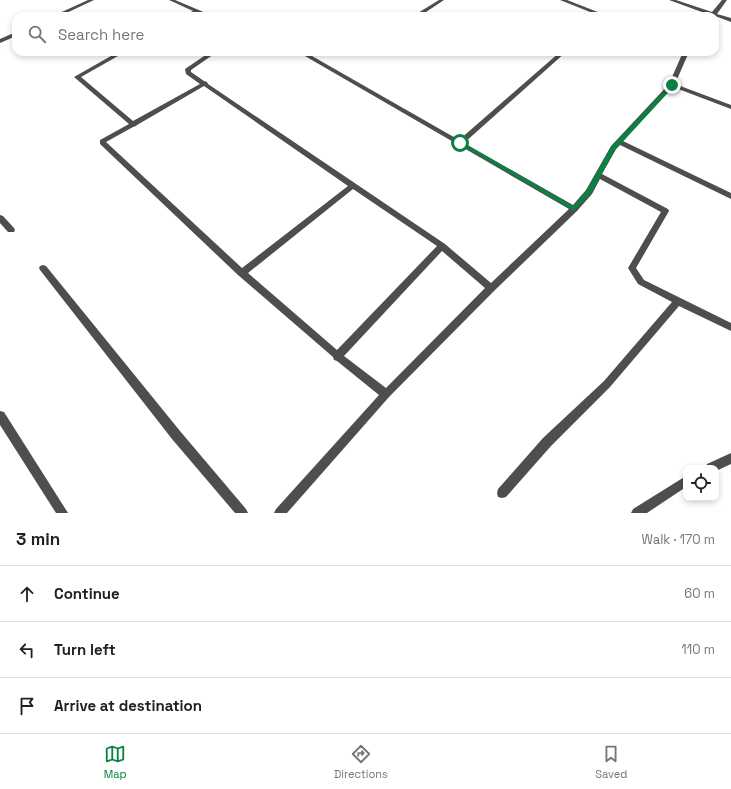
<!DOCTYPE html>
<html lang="en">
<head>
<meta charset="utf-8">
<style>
  :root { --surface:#fff; --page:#f2f2f2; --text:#202124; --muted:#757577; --line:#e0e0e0; --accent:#0b8043 }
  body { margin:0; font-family:"Space Grotesk",sans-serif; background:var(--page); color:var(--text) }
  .controls { position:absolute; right:12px; bottom:12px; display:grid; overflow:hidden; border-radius:8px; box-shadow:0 2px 6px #0003 }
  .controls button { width:36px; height:36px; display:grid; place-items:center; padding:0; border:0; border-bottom:1px solid var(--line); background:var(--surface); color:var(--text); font:20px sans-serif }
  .stop { position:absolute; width:12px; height:12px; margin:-9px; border:3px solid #0b8043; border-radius:50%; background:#fff }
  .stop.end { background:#0b8043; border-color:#fff; box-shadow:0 1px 4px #0008 }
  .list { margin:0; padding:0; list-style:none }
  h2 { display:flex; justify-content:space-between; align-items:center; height:52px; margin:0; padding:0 16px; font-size:17px }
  h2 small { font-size:13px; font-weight:400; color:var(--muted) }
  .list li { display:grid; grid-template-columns:26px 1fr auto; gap:12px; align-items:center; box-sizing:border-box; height:56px; padding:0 16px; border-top:1px solid var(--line) }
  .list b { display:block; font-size:15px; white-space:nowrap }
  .list em { font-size:13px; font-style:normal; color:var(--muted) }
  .icon { flex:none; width:22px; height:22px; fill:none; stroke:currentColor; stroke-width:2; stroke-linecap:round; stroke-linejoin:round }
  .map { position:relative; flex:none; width:731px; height:513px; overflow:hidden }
  .search { position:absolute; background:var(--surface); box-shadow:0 2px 6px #0003; left:12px; right:12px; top:12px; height:44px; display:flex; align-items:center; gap:10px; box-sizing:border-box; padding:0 14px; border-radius:12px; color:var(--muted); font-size:15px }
  .sheet { height:220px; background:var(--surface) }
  nav { display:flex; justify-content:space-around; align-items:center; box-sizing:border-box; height:56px; border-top:1px solid var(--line); background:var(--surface); font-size:11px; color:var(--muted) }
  nav a { display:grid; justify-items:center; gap:2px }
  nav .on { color:var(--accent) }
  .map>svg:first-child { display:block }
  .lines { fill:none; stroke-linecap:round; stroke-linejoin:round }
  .street { fill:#4e4e4e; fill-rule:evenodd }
  .route { fill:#0b8043 }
</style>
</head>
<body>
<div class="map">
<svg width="731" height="513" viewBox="0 0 731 513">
  <rect width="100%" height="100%" fill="#fff"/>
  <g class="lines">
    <g class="street">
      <path d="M88 0H94L60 16H53Z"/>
      <path d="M169 0H175L213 16H206L197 12 190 16H183L193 11Z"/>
      <path d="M439 0H444L420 16H413Z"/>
      <path d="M560 0H567L608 16H600Z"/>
      <path d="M669 0H676L712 12 722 0H727L717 14 731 18V22L715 16H709L710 15Z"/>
      <path d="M16 32V36L0 43V39Z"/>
      <path d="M118 52H125L81 77 133 121 200 84 186 74 185 69 210 52H217L191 70V72L204 81 207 82 208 84 445 244 491 283 569 209 298 52H305L459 140 560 52H566L464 143 573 205 586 190 611 146 669 84 683 52H689L675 84 731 105V109L673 87 623 141 731 193V199L620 145 616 149 602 174 668 209 669 211 636 268 644 280 731 323V331L679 306 610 387 551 446 506 497 502 498 498 497 497 493 498 489 543 438 604 381 672 302 638 284 628 268 661 212 600 179 592 194 577 211 494 291 389 397 287 513H274L276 509 379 395 337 361 334 360 333 357 238 275 100 144V140L129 124 74 77ZM204 86 348 186 242 268 106 142 133 127 136 126 137 125ZM353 189 437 246 337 350 248 273ZM442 251 485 288 386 388 344 356Z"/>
      <path d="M0 215 3 216 14 228 15 230 14 232H8L0 223Z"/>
      <path d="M43 265 46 266 180 431 246 509 248 513H235L172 439 40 270 39 268 40 266Z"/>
      <path d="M0 411 4 412 68 513H56L0 425Z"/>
      <path d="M731 453V464L716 471V468H706L707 464Z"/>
      <path d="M686 476V487L647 513H631L633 509Z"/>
    </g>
  </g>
  <path class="route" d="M671 84 675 85 616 149 591 193 574 211 458 143 462 142 573 206 587 190 612 146Z"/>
</svg>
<div class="controls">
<button><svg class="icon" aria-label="locate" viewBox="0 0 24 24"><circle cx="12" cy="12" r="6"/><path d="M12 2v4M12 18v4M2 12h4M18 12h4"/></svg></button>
</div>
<div class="stop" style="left:460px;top:143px"></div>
<div class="stop end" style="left:672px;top:85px"></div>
<div class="search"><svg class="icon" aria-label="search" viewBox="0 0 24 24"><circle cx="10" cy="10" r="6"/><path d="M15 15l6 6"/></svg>Search here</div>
</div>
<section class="sheet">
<h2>3 min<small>Walk · 170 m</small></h2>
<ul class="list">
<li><svg class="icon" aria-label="ahead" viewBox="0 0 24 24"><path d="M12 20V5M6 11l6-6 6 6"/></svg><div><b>Continue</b></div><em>60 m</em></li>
<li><svg class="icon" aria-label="left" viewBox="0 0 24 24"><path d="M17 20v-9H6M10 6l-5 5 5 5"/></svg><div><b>Turn left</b></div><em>110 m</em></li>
<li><svg class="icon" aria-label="arrive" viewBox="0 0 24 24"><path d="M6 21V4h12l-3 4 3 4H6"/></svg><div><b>Arrive at destination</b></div></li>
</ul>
</section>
<nav>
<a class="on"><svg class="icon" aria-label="map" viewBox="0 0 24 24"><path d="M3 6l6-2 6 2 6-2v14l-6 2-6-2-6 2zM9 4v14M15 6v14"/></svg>Map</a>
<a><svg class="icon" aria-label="directions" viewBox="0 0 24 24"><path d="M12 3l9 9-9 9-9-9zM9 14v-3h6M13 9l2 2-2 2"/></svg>Directions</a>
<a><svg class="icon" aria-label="saved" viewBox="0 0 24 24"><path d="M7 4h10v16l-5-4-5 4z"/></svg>Saved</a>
</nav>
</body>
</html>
